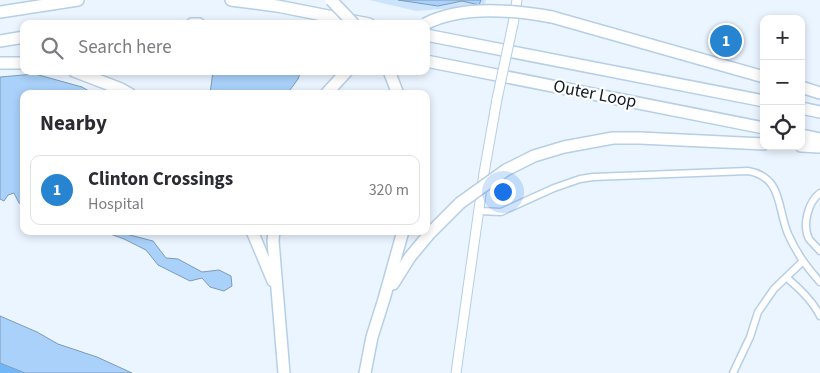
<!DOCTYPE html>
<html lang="en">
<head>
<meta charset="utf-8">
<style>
  :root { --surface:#fff; --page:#f7f7f7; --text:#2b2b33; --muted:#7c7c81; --line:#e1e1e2; --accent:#2684d0 }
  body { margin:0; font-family:"Source Sans 3",sans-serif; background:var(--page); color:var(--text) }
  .controls { position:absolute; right:15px; top:15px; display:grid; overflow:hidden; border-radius:10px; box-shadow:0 2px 8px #0003 }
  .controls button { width:45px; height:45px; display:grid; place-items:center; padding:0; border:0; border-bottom:1px solid var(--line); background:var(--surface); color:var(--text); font:25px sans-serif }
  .you { position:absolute; left:502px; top:191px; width:18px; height:18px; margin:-12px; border:4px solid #fff; border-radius:50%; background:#1a73e8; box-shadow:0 0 0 8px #1a73e833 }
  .badge { display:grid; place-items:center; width:32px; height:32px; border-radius:50%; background:var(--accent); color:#fff; font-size:16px; font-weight:700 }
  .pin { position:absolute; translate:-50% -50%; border:2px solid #fff; box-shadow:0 1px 5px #0006 }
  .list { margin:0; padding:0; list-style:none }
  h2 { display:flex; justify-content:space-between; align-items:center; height:65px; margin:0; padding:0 20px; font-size:21px }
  h2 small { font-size:16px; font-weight:400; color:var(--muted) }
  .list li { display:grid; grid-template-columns:32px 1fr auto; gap:15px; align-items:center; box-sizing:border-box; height:70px; margin:0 10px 10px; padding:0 10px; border:1px solid var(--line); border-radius:10px }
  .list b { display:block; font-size:19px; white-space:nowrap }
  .list p { margin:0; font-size:16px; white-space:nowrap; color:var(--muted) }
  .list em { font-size:16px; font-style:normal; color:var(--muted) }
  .icon { flex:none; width:28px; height:28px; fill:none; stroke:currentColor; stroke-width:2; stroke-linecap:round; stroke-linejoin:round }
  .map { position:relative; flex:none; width:820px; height:373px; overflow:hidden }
  .search { position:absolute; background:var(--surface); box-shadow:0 2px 8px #0003; left:20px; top:20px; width:410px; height:55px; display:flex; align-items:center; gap:12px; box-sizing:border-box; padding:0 18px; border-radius:10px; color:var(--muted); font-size:19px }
  .panel { position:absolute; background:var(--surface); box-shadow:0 2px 8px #0003; left:20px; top:90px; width:410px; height:145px; border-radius:10px }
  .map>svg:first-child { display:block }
  .green { fill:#cce4fb }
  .forest { fill:#71b7f7 }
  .water { fill:#a9d1f9; stroke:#7c9bba }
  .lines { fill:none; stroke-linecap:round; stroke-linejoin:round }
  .street-casing { stroke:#b6cee6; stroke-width:9 }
  .secondary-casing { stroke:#b6cee6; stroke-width:11 }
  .highway-casing { stroke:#b6cee6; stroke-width:14 }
  .street { stroke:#fff; stroke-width:6 }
  .secondary { stroke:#fff; stroke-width:9 }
  .highway { stroke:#fff; stroke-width:11 }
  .secondary-bridge-casing { stroke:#b6cee6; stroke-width:11; stroke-linecap:butt }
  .highway-bridge-casing { stroke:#b6cee6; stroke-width:14; stroke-linecap:butt }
  .secondary-bridge { stroke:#fff; stroke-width:9 }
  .highway-bridge { stroke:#fff; stroke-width:11 }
  .labels { text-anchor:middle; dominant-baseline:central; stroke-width:4.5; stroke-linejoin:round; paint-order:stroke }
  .street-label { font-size:18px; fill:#141d26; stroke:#fff }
</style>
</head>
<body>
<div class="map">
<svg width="820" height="373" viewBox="0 0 820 373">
  <rect width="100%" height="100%" fill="#ebf5ff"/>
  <path class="green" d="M369 0H486L484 6 416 11Z"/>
  <path class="forest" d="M0 363 25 373H0Z"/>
  <g class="water">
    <path d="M398 0H481L479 5 462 1 438 6Z"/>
    <path d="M213 71H301L298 79 287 94H210Z"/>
    <path d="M35 74 82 87 94 94H24V205L19 203 14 193 8 195 4 201 0 199V77Z"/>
    <path d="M102 231H123L126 234 153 241 166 258 178 259 202 272 219 270 231 276 232 286 224 291 210 287 202 278 190 281 158 265 146 250 124 239Z"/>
    <path d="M0 316 37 332 58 344 97 357 132 373H25L0 363Z"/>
  </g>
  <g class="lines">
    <defs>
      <g id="street">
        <path d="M820 193C808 202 802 225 809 239 812 243 817 247 820 251"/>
        <path d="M479 211 501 212 554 188 580 179 593 177 748 171C783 177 777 208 788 234 797 254 806 266 820 282"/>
        <path d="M787 278C799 288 813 301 820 316"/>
        <path d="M733 373 750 337 758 312 774 289 802 262"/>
      </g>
      <g id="secondary">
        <path d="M513 24 517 0"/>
        <path d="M456 373 484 173 497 99"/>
      </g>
      <g id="highway">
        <path d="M231 0 277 6 369 24"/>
        <path d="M0 12 78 0"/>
        <path d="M552 17 764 77"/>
        <path d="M192 24H199"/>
        <path d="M426 35 764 101"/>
        <path d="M0 41 24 37"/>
        <path d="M426 61 764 128"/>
        <path d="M0 63H24"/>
        <path d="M74 71 121 89 130 94"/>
        <path d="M389 71 398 94"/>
        <path d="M801 87 820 93"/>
        <path d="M326 94 347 71"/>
        <path d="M801 108 820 112"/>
        <path d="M801 135 820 139"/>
        <path d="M801 146 820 147"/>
        <path d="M506 170 534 156 564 147 613 138H640L764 144"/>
        <path d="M252 231 273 281"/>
        <path d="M274 231 273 241 284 373"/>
        <path d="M393 284 410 257 430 233 460 203"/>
        <path d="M365 373 372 337 384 299 403 231"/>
      </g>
    </defs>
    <use href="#street" class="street-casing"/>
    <use href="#secondary" class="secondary-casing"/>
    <use href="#highway" class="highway-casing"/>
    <use href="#street" class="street"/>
    <use href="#secondary" class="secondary"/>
    <use href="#highway" class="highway"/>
    <defs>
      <path id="secondary-bridge" d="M497 99 513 24"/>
      <g id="highway-bridge">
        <path d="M331 0 354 24"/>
        <path d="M425 24C461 5 514 10 552 17"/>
        <path d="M460 203 506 170"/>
      </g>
    </defs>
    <use href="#secondary-bridge" class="secondary-bridge-casing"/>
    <use href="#highway-bridge" class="highway-bridge-casing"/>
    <use href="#secondary-bridge" class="secondary-bridge"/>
    <use href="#highway-bridge" class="highway-bridge"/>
  </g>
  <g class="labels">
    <g class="street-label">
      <text transform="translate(595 94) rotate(11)">Outer Loop</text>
    </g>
  </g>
</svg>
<div class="controls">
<button>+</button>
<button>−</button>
<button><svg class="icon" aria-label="locate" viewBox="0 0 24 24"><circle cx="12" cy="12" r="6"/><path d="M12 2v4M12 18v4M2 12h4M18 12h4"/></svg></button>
</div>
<div class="you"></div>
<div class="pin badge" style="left:726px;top:41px">1</div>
<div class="search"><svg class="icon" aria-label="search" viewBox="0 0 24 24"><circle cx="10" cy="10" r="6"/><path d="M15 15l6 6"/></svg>Search here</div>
<section class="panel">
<h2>Nearby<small></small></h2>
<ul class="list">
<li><span class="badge">1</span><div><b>Clinton Crossings</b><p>Hospital</p></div><em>320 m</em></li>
</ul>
</section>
</div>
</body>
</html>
